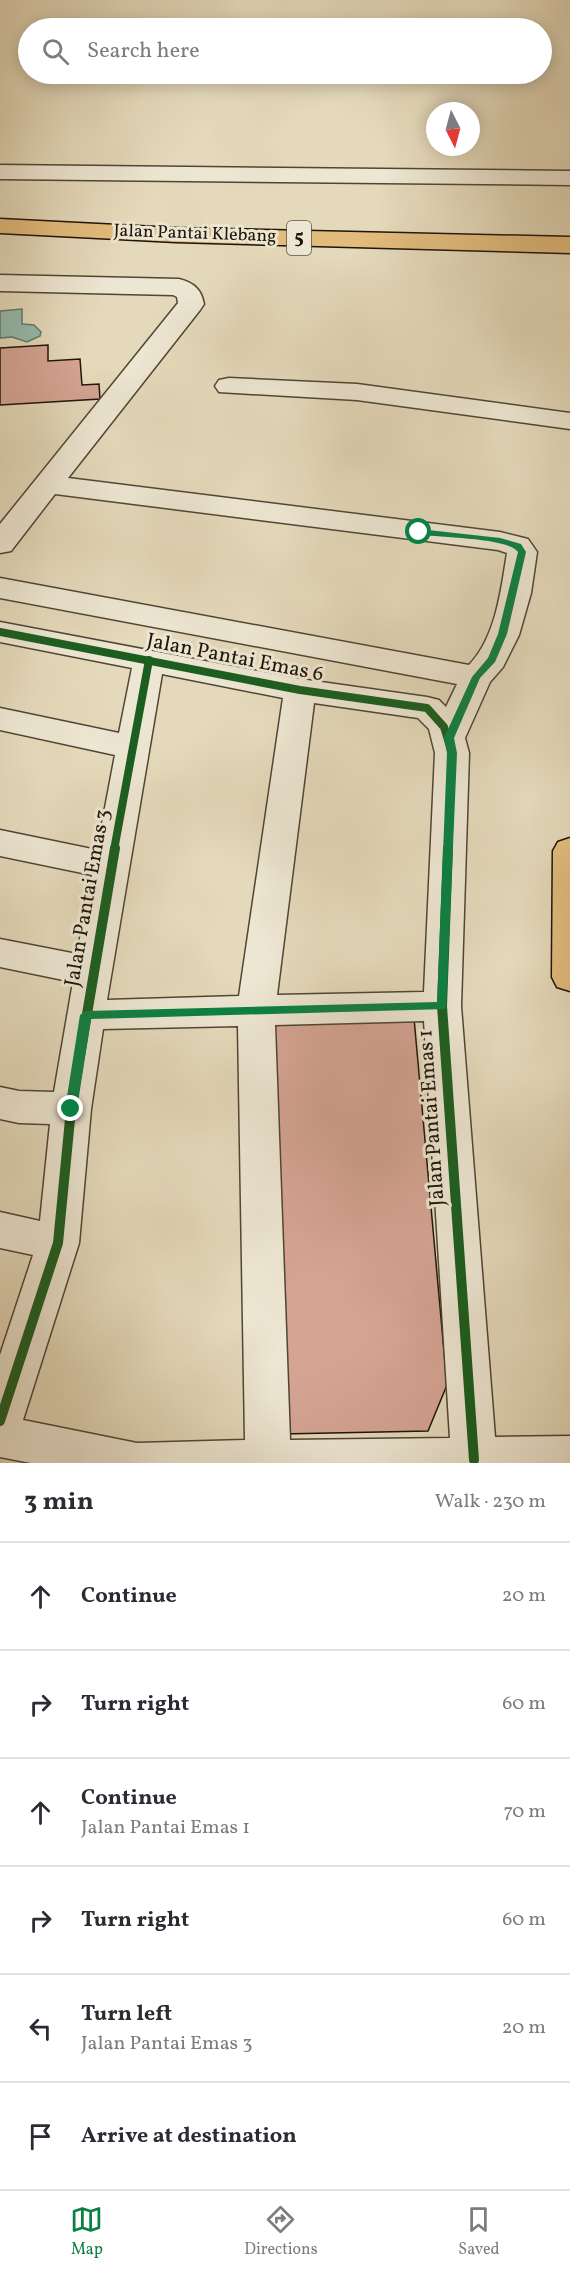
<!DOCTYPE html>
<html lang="en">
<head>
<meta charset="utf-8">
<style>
  :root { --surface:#fff; --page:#f2f2f3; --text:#2b2b33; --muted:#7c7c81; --line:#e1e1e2; --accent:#0b8043 }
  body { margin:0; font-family:Vollkorn,serif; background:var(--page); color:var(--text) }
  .compass { position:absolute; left:426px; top:102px; width:54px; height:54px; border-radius:50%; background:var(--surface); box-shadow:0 3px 15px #0003; rotate:174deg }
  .stop { position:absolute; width:18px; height:18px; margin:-14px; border:4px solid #0b8043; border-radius:50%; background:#fff }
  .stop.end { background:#0b8043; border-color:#fff; box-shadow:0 2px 6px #0008 }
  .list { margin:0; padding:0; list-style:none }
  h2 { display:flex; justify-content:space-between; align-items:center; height:78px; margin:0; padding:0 24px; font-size:26px }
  h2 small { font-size:20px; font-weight:400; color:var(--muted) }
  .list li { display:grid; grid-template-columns:39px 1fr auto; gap:18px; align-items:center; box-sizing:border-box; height:108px; padding:0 24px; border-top:2px solid var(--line) }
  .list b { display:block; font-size:22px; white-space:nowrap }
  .list p { margin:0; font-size:20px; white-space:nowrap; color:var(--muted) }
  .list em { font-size:20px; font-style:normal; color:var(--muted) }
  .icon { flex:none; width:33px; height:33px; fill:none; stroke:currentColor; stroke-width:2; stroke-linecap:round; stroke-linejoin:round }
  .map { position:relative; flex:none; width:570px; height:1463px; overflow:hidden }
  .search { position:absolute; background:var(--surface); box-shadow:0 3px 15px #0003; left:18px; right:18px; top:18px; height:66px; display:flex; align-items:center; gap:15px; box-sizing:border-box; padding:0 21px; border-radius:33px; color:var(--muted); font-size:22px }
  .sheet { height:726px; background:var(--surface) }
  nav { display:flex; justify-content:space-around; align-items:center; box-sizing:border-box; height:84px; border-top:2px solid var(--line); background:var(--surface); font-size:16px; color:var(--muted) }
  nav a { display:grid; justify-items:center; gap:3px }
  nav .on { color:var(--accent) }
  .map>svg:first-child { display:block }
  .water { fill:#95baad; stroke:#65786b; stroke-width:1.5 }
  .building { fill:#d5a493; stroke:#1d1509; stroke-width:1.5 }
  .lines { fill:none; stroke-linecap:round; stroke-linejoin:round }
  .minor-casing { stroke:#4f4635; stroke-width:3 }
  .major-casing { stroke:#1d1509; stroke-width:3 }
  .highway-casing { stroke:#1d1509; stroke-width:3 }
  .minor { fill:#ede6d2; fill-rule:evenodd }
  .major { fill:#e2bc7d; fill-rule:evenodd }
  .highway { fill:#e2bc7d; fill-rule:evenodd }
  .cycleway-far1-casing { stroke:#ede6d2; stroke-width:12 }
  .cycleway-casing { stroke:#ede6d2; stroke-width:14 }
  .cycleway-far1 { stroke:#1b5e20; stroke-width:8 }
  .cycleway { stroke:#1b5e20; stroke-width:10 }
  .route { fill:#0b8043 }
  .labels { text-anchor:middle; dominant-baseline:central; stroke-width:6; stroke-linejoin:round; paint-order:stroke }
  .far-street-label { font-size:18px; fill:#1d1509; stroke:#ede6d2 }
  .shield { fill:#ede6d2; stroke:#5b5445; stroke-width:1.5 }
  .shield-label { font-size:20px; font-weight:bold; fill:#1d1509 }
  .street-label { font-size:21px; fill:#1d1509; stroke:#ede6d2 }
</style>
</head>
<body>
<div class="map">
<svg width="570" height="1463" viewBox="0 0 570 1463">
  <rect width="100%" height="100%" fill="#e4d9ba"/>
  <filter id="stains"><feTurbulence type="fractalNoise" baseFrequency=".00333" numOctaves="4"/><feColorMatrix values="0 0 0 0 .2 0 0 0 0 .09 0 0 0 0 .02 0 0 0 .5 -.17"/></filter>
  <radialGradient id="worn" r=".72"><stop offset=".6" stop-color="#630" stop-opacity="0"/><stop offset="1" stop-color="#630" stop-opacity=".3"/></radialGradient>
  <path class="water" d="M22 309V324L34 325 41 332 40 336 27 342 12 337 0 338V311Z"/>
  <g class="building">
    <path d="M48 345V361L80 359 82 385 99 384 100 399 0 405V348Z"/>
    <path d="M414 1018 447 1385 428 1431 282 1434 269 1021Z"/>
  </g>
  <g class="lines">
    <defs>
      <g id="minor">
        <path d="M0 165 570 171V185L0 179Z"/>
        <path d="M0 275 179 279C194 283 201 289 204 304L200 310 68 478 500 532 528 539 537 552 531 593 519 635 503 667 490 682 465 738 469 753 461 1006 495 1437 570 1436V1463H31L0 1457V1355L33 1255 0 1248V1212L40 1221 50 1124 19 1123 0 1119V1087L19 1091 54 1092 73 982 0 967V939L77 954 92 875 0 856V830L97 850 115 755 0 730V708L119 733 132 668 0 642V622L300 679 427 697 439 700 446 707 457 684 0 598V578L469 665C496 637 501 590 507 553L498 550 55 494 11 551 0 553V524L178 303 177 297 173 295 0 291ZM162 674 283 698 239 996 107 1000ZM314 703 418 718 429 729 435 753 424 992 277 995ZM424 1021 450 1438 290 1440 275 1025ZM238 1026 245 1440 137 1443 23 1420 79 1243 91 1109 103 1029Z"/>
        <path d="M229 378 357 384 570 413V429L357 400 219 392 215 386 219 380Z"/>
      </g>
      <path id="major" d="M570 838V991L557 987 552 977 553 851 558 842Z"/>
      <path id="highway" d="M0 219 176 228 570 237V253L176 242 0 233Z"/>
    </defs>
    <use href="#minor" class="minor-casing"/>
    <use href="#major" class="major-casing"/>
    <use href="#highway" class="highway-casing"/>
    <use href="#minor" class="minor"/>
    <use href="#major" class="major"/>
    <use href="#highway" class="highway"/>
    <defs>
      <g id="cycleway-far1">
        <path d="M0 632 300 690 427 708 444 727 452 753 448 850"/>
        <path d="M114 850 149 660"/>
      </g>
      <g id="cycleway">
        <path d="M448 848 442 1006 474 1460"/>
        <path d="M0 1421 58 1243 71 1109 115 848"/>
      </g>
    </defs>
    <use href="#cycleway-far1" class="cycleway-far1-casing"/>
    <use href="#cycleway" class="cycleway-casing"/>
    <use href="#cycleway-far1" class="cycleway-far1"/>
    <use href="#cycleway" class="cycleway"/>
  </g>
  <path class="route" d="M419 529 500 538 521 544 526 552 507 634 495 662 480 678 454 738 457 753 446 1009 91 1019 77 1109 75 1113H67L65 1109 80 1015 86 1011 437 1002 447 753 444 738 472 677 488 658 498 634 518 552C507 537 437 538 416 534L415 532Z"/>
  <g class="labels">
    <g class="far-street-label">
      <text transform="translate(195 234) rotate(2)">Jalan Pantai Klebang</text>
    </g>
    <rect class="shield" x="287" y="221" width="24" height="34" rx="4.5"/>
    <g class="shield-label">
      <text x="299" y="238">5</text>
    </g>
    <g class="street-label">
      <text transform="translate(235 658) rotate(11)">Jalan Pantai Emas 6</text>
      <text transform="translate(88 898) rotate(-80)">Jalan Pantai Emas 3</text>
      <text transform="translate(432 1118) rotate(-94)">Jalan Pantai Emas 1</text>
    </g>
  </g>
  <rect width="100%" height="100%" filter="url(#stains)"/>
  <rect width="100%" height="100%" fill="url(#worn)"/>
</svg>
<svg class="compass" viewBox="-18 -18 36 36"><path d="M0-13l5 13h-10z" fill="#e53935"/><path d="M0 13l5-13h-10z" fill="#7c7c81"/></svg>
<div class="stop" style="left:419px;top:532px"></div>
<div class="stop end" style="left:71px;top:1109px"></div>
<div class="search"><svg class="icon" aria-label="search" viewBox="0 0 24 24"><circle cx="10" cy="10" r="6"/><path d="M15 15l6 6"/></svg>Search here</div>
</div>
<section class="sheet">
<h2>3 min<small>Walk · 230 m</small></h2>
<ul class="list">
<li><svg class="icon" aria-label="ahead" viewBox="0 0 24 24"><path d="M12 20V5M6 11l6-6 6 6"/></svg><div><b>Continue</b></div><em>20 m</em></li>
<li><svg class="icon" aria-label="right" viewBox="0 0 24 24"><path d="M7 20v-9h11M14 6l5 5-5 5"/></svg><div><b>Turn right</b></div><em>60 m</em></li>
<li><svg class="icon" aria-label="ahead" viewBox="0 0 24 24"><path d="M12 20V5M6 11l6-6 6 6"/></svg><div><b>Continue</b><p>Jalan Pantai Emas 1</p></div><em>70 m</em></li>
<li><svg class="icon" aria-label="right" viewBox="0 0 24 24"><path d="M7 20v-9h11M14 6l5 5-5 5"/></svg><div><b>Turn right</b></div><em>60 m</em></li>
<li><svg class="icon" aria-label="left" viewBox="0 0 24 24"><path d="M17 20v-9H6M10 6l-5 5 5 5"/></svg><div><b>Turn left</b><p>Jalan Pantai Emas 3</p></div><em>20 m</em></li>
<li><svg class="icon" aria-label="arrive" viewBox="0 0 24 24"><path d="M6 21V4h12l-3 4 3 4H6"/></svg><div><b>Arrive at destination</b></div></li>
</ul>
</section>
<nav>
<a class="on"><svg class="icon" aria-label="map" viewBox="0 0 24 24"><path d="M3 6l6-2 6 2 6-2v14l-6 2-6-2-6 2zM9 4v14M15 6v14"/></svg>Map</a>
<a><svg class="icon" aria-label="directions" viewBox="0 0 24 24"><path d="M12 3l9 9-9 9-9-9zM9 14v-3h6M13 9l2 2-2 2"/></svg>Directions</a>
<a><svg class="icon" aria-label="saved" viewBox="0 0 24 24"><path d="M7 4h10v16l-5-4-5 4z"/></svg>Saved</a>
</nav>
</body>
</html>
